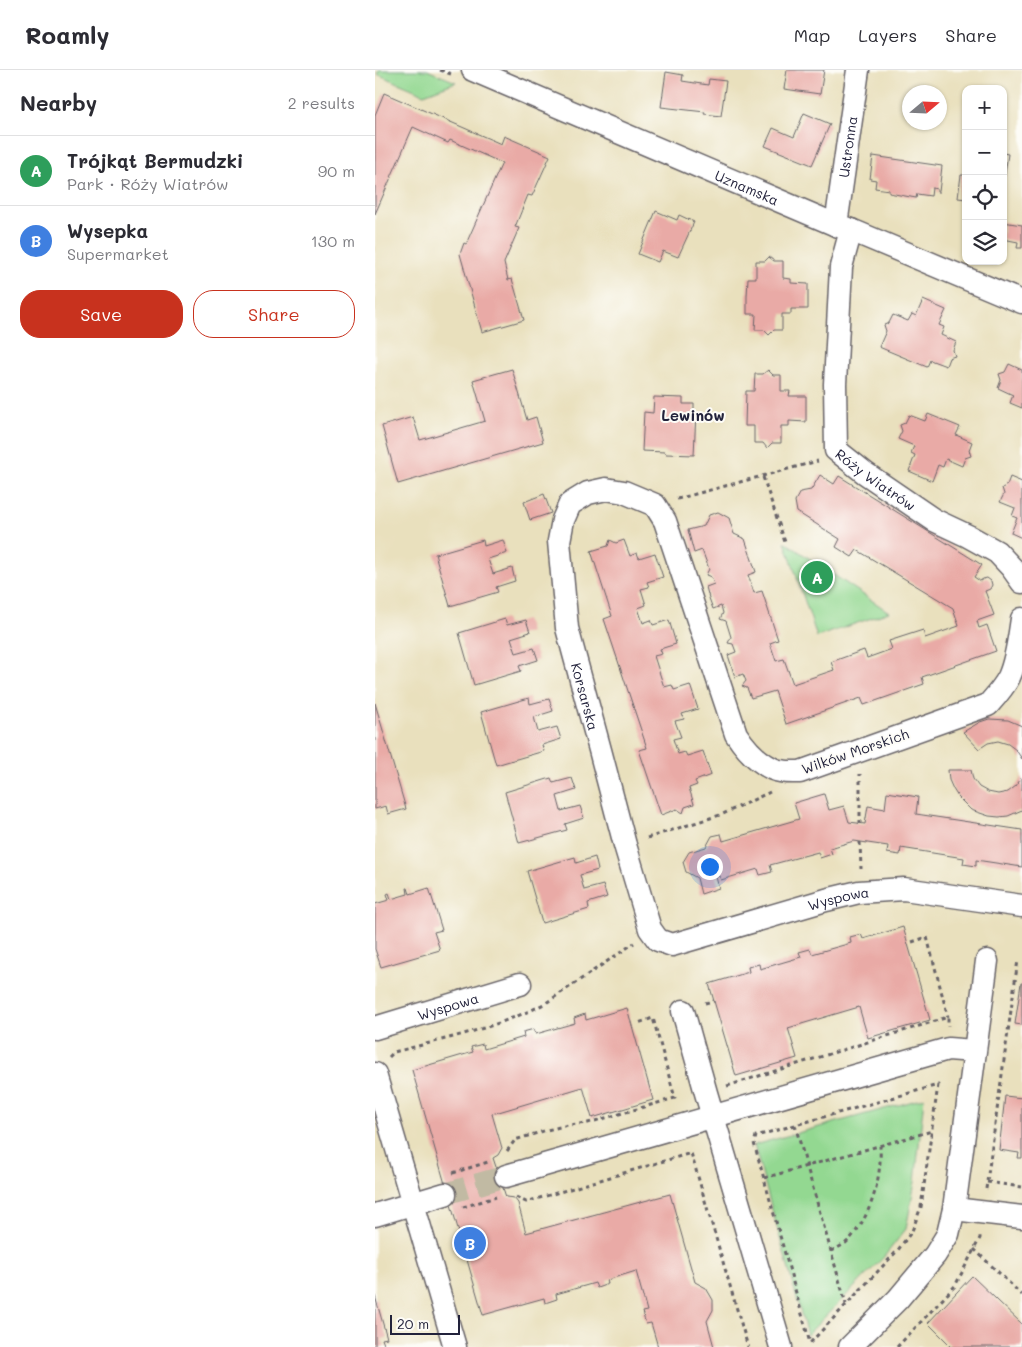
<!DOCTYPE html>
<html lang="en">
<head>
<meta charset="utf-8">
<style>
  :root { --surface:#fff; --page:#f7f7f7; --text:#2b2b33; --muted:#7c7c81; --line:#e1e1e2; --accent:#c8321e }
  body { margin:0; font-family:Mali,sans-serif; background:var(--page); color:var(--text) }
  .controls { position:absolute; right:15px; top:15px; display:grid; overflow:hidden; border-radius:10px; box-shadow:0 1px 4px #0004 }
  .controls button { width:45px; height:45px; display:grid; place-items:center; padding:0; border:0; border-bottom:1px solid var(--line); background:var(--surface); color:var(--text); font:25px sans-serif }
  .compass { position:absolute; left:527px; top:15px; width:45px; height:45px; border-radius:50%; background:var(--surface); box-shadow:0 1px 4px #0004; rotate:71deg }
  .scale { position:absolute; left:15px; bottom:12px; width:70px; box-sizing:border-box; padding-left:5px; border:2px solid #22223b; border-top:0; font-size:14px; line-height:18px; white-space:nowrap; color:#22223b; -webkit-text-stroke:4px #fdfcf7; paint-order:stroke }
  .you { position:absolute; left:334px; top:796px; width:18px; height:18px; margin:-12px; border:4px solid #fff; border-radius:50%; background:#1a73e8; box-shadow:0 0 0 8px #1a73e833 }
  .badge { display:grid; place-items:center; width:32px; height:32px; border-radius:50%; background:var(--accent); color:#fff; font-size:16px; font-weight:700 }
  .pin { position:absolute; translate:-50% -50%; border:2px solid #fff; box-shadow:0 1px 5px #0006 }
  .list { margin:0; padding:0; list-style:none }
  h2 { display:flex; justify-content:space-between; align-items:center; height:65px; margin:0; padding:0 20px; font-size:21px }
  h2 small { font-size:16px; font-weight:400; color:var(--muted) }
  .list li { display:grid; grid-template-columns:32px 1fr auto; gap:15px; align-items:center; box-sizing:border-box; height:70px; padding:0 20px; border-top:1px solid var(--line) }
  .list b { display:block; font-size:19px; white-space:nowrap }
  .list p { margin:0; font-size:16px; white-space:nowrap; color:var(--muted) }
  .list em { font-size:16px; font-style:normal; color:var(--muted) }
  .actions { display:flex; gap:10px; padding:15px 20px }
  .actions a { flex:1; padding:11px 0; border:1px solid var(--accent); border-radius:20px; text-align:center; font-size:18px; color:var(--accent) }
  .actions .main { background:var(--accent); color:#fff }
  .icon { flex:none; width:28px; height:28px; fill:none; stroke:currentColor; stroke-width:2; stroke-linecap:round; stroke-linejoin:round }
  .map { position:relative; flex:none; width:647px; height:1277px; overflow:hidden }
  header { display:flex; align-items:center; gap:30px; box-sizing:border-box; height:70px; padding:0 25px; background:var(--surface); border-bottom:1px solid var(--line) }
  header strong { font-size:24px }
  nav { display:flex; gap:28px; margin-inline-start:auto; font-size:18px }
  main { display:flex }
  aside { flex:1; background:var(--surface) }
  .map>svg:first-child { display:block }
  .green { fill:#93d891; stroke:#5a7d66 }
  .building { fill:#e9aaa6 }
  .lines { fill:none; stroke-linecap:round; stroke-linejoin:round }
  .street-tunnel { stroke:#c1baa3; stroke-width:22; stroke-dasharray:22 11; stroke-linecap:butt }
  .street-casing { stroke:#686468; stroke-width:25 }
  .path { stroke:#686468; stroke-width:3; stroke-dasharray:4 4; stroke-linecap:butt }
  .street { stroke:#fff; stroke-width:22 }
  .labels { text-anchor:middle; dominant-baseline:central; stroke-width:4; stroke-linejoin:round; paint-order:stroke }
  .street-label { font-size:14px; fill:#22223b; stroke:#fdfcf7 }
  .neighbourhood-label { font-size:15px; font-weight:bold; fill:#22223b; stroke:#fdfcf7 }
</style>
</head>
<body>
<header>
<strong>Roamly</strong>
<nav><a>Map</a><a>Layers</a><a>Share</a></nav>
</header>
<main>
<aside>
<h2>Nearby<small>2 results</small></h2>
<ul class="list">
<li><span class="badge" style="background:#2e9e5b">A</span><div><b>Trójkąt Bermudzki</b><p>Park · Róży Wiatrów</p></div><em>90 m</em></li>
<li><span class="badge" style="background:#3f7fe0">B</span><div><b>Wysepka</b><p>Supermarket</p></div><em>130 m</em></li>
</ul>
<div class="actions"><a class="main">Save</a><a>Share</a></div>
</aside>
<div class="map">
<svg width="647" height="1277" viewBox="0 0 647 1277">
  <rect width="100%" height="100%" fill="#fdfcf7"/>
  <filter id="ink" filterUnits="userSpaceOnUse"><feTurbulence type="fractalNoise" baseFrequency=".02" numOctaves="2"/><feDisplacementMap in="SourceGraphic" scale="10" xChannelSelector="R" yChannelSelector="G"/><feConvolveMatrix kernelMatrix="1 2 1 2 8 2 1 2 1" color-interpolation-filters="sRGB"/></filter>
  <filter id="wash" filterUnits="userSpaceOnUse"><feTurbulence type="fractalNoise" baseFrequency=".0096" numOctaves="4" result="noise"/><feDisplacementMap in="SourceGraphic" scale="20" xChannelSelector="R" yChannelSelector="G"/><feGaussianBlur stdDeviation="1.12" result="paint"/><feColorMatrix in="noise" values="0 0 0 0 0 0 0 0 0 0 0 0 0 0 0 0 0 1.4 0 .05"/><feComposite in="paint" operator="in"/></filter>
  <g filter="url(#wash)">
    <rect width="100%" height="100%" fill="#e9e0bd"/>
    <g class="green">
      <path d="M4 0H52L81 12 49 24 2 4Z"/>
      <path d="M410 472 514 542 442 567Z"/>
      <path d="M549 1028 540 1112 531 1159 508 1188 432 1265 379 1075Z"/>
    </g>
    <g id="blocks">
      <g class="building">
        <path d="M412 0H449L445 24 409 19Z"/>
        <path d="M291 2 308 5 307 11 333 15 334 9 351 11 346 46 329 44 330 42 286 37Z"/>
        <path d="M9 23 126 74 129 66 175 86 157 126 153 125 140 157 144 158 129 193 133 210 137 209 149 250 107 262 85 184 89 173 91 174 127 93 75 70 73 73 38 57 0 144V45Z"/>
        <path d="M429 43 455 54 437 95 390 76 398 58 419 67Z"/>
        <path d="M628 83 633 84 629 110 628 109Z"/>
        <path d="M498 86 567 96 564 122H562V119L557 118 556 126 542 124 541 128 514 123V120L500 118 501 110 495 109Z"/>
        <path d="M586 105H591V129L583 128Z"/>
        <path d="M281 141 302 150 304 145 319 152 303 187 288 181 283 192 263 184Z"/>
        <path d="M628 152 647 155V178H642L643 172 628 169Z"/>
        <path d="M394 187 399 191H408V208L416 209V213L433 214V239H416V244H407V260H399L394 265 389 260H380L381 244H372V226L373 208H381V191H390Z"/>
        <path d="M548 230 571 240 564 255 569 257 566 265 581 272 578 280 580 286 574 288 571 296 555 290 552 297 504 277 511 261 509 255 514 253 518 245 533 251 537 244 541 246Z"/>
        <path d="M634 294 647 300V338L635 333 638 325 623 318 626 310 624 304 630 302Z"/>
        <path d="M137 299 152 350 161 347 168 372 23 414 7 356 38 347 45 370 110 351 98 310Z"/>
        <path d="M393 300 398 305H406V321H415L414 326H431V352L414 351V356H406V373H397L392 378 388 373H379V356H370L371 321H379L380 304H388Z"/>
        <path d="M279 327 308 328V334H319V342H321L319 385 291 384 290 382 267 381 269 342 278 343Z"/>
        <path d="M553 344 585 357 581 365 597 372 594 380 596 386 590 388 587 396 571 389 568 397 563 395 557 411 534 401 540 385 536 383 539 376 523 369 527 361 525 355 530 353 534 345 550 351Z"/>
        <path d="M445 405 459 414 464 406 607 495 599 507 605 511 608 509 612 508 616 511 617 515 615 519 610 521 619 545 602 551 604 558 612 555 621 581 547 607 549 614 489 635 486 628 411 654 400 621 376 628 372 618 367 616 371 611 368 604 360 607 353 585 361 582 358 574 353 573 356 567 351 551 345 549 348 543 346 536 338 539 334 528 331 517 339 514 336 507 331 505 334 499 327 480 319 483 313 460 329 456 334 445 343 442 354 448 359 464 370 469 381 502 373 505 379 523 387 521 403 570 395 573 401 591 409 589 418 614 459 600 456 592 489 580 492 588 517 579 514 571 548 560 550 568 584 556 578 538 482 480 477 487 461 477 465 469 422 442 420 431 425 422 436 420Z"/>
        <path d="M635 407 647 412V468L636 463 642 448 637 446 640 438 625 432 629 424 627 418 632 415Z"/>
        <path d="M169 424 176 443 155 450 149 432Z"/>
        <path d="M108 470 109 476 128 470 132 483 113 489 118 504 137 498 140 511 121 517 123 522 75 536 60 484Z"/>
        <path d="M235 470 241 473 249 470 255 486 262 483 264 488 280 483 288 507 272 512 274 517 266 519 271 535 263 538 268 553 276 550 278 555 294 550 301 574 285 579 287 584 279 586 289 617 297 615 299 620 315 615 323 639 307 644 309 649 300 651 306 667 298 669 303 684 310 682 312 686 328 681 336 705 320 711 322 715 314 718 319 734 310 737 308 743 302 739 286 745 264 680 272 678 229 549 237 546 216 481 233 476Z"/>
        <path d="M130 549 132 555 151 550 155 562 136 568 141 583 159 578 163 590 144 596 146 601 99 615 84 563Z"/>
        <path d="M154 628 155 634 174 629 178 641 159 647 163 662 182 657 186 669 167 675 169 681 121 695 106 642Z"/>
        <path d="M0 633 31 739 13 744 11 736 0 739Z"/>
        <path d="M614 649 633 650 647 656V689L641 680 633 674 623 671 613 673 604 679 588 662 605 652Z"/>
        <path d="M573 700H596L598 709 604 717 613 722 623 724 633 722 641 716 647 707V740L633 746 624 747 614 746 596 740 583 727 578 719 574 710Z"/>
        <path d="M176 708 178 713 197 708 201 720 182 726 186 741 205 736 209 748 190 754 192 760 144 773 130 722Z"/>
        <path d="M512 722 543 727 541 744 647 760V797L601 790V796L588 794 589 788 526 778 525 785 512 783 513 776 479 771 455 778 457 784 445 788 443 782 395 795 397 802 385 805 383 799 346 810 344 806 341 807 344 818 326 824 322 808 311 802 308 792 314 782 331 777 337 766 346 764 348 771 424 749 419 733 449 724 454 740 469 736 474 752 490 754 493 736 510 739Z"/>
        <path d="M200 787 201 793 220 787 223 800 205 805 209 820 228 815 232 827 213 833 214 839 167 853 152 801Z"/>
        <path d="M32 818H33L35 824 54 818 67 860 59 862 65 880 6 897 0 879V834L14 830 12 824 14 823 16 829 33 824Z"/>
        <path d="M528 857 555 950 493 968 484 937 413 958 422 988 361 1006 334 914 374 902 373 897 384 894 385 899 426 887 424 882 435 879 437 884 476 873 475 867 486 864 488 869Z"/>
        <path d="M646 913H647V955L640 954Z"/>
        <path d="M252 938 278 1030 217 1048 208 1017 117 1044 127 1078 123 1085 118 1088 131 1127 139 1128 143 1133 151 1163 295 1124 320 1212 331 1218 338 1230V1240L332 1251 339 1277H283L276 1253 271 1254 267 1242 272 1241 261 1201 232 1210 233 1214 222 1218 220 1213 181 1224 182 1229 170 1233 169 1228 108 1245 37 1000 98 982 96 977 108 974 109 979 149 967 148 962 159 959 161 964 200 953 199 948 210 944 211 950Z"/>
        <path d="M630 1026 647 1028V1088H643L644 1083 624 1080Z"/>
        <path d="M597 1206 647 1254V1277H573L575 1275 553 1253Z"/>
        <path d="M0 1226 12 1268 7 1269 10 1277H0Z"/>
      </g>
    </g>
  </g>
  <g filter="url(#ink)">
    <use href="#blocks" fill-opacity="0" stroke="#686468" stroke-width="1"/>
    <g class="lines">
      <path class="street-tunnel" d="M70 1124 131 1106"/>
      <defs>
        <g id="street">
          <path id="s1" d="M98 0 461 155 476 160 647 232"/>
          <path id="s2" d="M461 155 483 0"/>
          <path id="s3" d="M476 160 466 197 460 314 461 380 490 403 559 450 593 466 622 482 637 498 647 512"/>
          <path id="s4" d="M647 549C644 568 642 589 634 607 629 617 621 626 613 635L425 702C416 702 407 703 398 699 383 692 370 678 361 664L290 451 280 435 249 422 231 419 213 423 195 434 188 450 184 471 192 558 225 680 250 775 275 859 283 870 297 875 451 830 484 822 529 819 647 836"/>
          <path d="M308 941 331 1023 406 1277"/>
          <path id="s5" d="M0 958 145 914"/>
          <path d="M0 1004 80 1277"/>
          <path d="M131 1106 573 979 599 981"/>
          <path d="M579 1139 647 1147"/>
          <path d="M0 1145 70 1124"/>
          <path d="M475 1277 523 1229 560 1185 573 1164 579 1139 612 891"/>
        </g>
      </defs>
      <use href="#street" class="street-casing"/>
      <g class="path">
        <path d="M65 0 76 4"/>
        <path d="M388 407 410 472"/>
        <path d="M302 429 443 391"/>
        <path d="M485 754V704"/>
        <path d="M272 768 348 744 395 722"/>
        <path d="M485 772 486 799"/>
        <path d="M537 872 552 867 573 947"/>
        <path d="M330 933 339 931"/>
        <path d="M14 987 19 982C71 969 124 957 171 933L259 873"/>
        <path d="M563 1015 546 1137 537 1161 523 1180 435 1273 379 1073 381 1066Z"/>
        <path d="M352 1016 573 947V956"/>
        <path d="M420 1055 471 1234"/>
        <path d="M132 1081 140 1070 172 1060 193 1055 213 1053 300 1028 278 948 263 953"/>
        <path d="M78 1103 113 1092"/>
        <path d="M389 1108 557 1061"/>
        <path d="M612 1112 647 1117"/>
        <path d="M611 1119 643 890"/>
        <path d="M141 1127 151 1132 316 1083 373 1277"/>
        <path d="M88 1137 121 1127"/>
        <path d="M599 1179 647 1225"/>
        <path d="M456 1181C462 1178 469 1175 473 1171 496 1147 507 1108 505 1076"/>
        <path d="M522 1277 580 1216 605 1168V1165"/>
      </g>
      <use href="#street" class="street"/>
    </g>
  </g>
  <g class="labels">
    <g class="street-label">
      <text stroke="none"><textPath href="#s2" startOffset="79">Ustronna</textPath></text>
      <text stroke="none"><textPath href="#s1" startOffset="298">Uznamska</textPath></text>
      <text stroke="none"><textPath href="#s3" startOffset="271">Róży Wiatrów</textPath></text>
      <text stroke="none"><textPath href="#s4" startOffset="905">Korsarska</textPath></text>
      <text transform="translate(480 681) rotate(-19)">Wilków Morskich</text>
      <text stroke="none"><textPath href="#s4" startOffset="1348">Wyspowa</textPath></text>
      <text stroke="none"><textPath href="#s5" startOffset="76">Wyspowa</textPath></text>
    </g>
    <g class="neighbourhood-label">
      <text x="318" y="345">Lewinów</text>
    </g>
  </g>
</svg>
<div class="controls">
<button>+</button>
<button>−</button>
<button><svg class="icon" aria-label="locate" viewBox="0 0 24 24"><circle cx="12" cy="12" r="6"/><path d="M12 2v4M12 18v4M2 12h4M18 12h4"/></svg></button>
<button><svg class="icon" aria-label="layers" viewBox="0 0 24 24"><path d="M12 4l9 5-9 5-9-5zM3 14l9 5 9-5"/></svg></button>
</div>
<svg class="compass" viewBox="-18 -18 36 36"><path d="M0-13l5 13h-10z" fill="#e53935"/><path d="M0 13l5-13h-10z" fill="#7c7c81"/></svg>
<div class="scale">20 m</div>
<div class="you"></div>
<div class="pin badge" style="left:442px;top:507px;background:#2e9e5b">A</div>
<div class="pin badge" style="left:95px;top:1173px;background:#3f7fe0">B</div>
</div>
</main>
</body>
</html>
